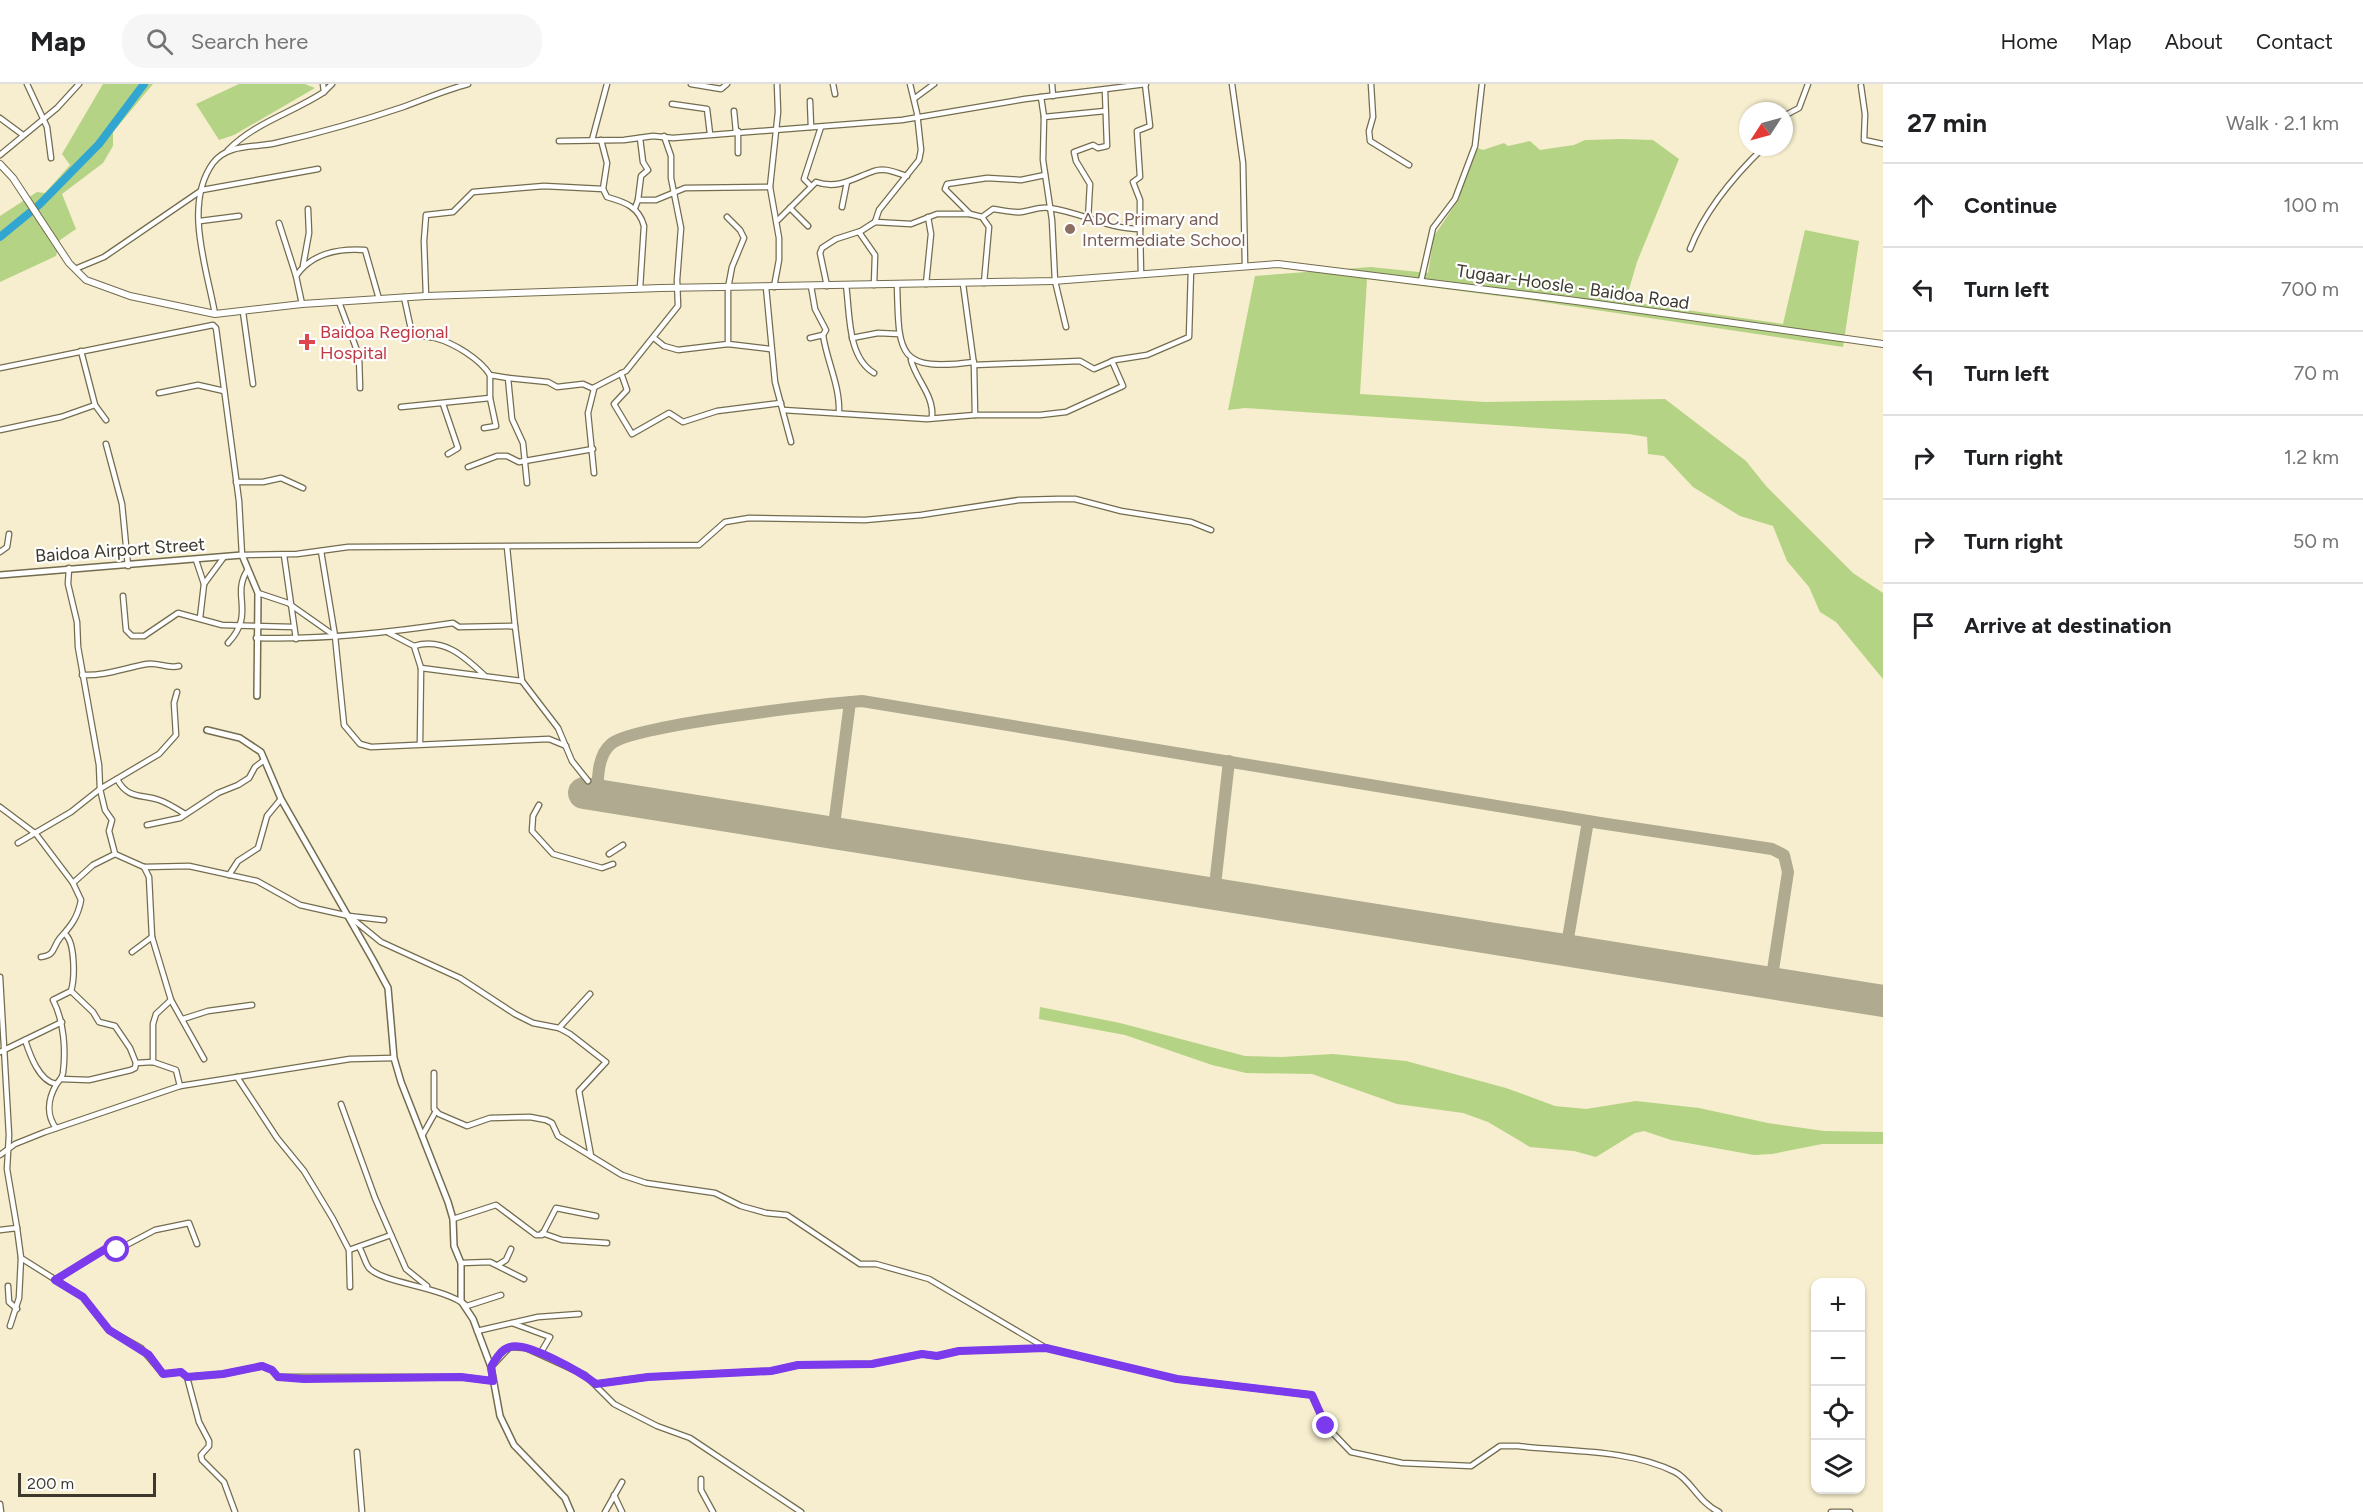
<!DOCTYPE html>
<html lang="en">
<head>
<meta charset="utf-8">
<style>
  :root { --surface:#fff; --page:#f6f6f6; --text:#202124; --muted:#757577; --line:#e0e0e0 }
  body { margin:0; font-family:Figtree,sans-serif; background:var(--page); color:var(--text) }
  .controls { position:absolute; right:18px; bottom:18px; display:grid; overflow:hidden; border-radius:12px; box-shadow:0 2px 4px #0004 }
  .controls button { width:54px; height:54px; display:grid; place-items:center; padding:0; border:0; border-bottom:2px solid var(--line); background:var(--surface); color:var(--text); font:30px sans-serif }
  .compass { position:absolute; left:1739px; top:18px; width:54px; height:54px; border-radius:50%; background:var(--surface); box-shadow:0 2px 4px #0004; rotate:234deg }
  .scale { position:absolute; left:18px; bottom:15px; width:138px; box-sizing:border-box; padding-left:6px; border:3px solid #3d3a2d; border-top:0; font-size:16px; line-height:21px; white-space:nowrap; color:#3d3a2d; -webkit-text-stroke:4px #fff; paint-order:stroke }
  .stop { position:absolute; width:18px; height:18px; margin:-14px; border:4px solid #7c3aed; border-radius:50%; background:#fff }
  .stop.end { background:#7c3aed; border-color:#fff; box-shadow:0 2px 6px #0008 }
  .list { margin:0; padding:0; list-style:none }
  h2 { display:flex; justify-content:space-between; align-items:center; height:78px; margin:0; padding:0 24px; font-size:26px }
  h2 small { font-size:20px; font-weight:400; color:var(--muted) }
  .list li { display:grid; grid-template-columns:39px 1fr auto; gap:18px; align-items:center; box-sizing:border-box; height:84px; padding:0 24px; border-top:2px solid var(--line) }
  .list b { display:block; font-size:22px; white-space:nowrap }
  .list em { font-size:20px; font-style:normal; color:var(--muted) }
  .icon { flex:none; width:33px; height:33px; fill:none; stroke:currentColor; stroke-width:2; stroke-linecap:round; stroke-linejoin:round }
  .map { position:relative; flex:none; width:1883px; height:1428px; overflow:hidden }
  header { display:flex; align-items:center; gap:36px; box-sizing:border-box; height:84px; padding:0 30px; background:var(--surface); border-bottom:2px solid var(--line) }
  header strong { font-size:28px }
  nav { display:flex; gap:33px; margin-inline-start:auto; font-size:21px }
  .search { width:420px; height:54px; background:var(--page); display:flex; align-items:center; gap:15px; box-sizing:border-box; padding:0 21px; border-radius:24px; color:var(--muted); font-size:22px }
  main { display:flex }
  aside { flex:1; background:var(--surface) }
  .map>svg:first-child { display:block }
  .green { fill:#b5d384 }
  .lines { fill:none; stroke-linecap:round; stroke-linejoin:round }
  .river { stroke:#31a6d0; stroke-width:8 }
  .taxiway { stroke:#b0aa91; stroke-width:12 }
  .runway { stroke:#b0aa91; stroke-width:32 }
  .minor-casing { stroke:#736c4f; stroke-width:7 }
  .tertiary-casing { stroke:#736c4f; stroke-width:8 }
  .secondary-casing { stroke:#736c4f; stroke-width:8 }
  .minor { stroke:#fff; stroke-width:4.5 }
  .tertiary { stroke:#fff; stroke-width:5 }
  .secondary { stroke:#fff; stroke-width:6 }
  .route { stroke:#7c3aed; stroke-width:8 }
  .education-dot { fill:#8d6e63; stroke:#fff; stroke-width:2 }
  .health-dot { fill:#e0444e; stroke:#fff; stroke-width:2 }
  .labels { text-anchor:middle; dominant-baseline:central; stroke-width:4.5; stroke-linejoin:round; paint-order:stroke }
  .education-label { font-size:18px; fill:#785e54; stroke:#fff; text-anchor:start }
  .street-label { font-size:18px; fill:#3d3a2d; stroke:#fff }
  .health-label { font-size:18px; fill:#be3a42; stroke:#fff; text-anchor:start }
</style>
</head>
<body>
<header>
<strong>Map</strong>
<div class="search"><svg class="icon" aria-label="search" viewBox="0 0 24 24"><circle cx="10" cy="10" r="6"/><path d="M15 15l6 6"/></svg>Search here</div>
<nav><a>Home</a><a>Map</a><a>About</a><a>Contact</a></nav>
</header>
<main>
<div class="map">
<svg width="1883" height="1428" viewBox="0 0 1883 1428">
  <rect width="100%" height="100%" fill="#f6eece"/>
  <g class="green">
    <path d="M103 0H153L113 48V62L103 79 62 110 76 145 60 156 56 172 0 198V132L37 108 45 109 70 81 62 70Z"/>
    <path d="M239 0H305L315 4 234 51 219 56 196 20Z"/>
    <path d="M1622 55 1653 56 1679 75 1637 178 1627 212 1631 218 1783 240 1805 146 1859 157 1843 263 1529 216 1367 195 1360 310 1485 318 1665 315 1746 377 1766 402 1853 489 1883 509V595L1836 538 1820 528 1809 503 1787 477 1773 442 1740 432 1693 403 1664 372 1648 370 1647 353 1629 350 1245 324 1228 326 1255 192 1371 183 1428 189 1434 152 1459 115 1466 83 1475 63 1483 66 1504 59 1508 62 1530 57 1540 66 1574 61 1585 56Z"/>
    <path d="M1040 923 1120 939 1245 972 1282 973 1333 970 1406 977 1506 1004 1555 1022 1586 1025 1636 1017 1699 1024 1768 1039 1824 1047 1883 1048V1060H1822L1772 1070 1754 1071 1671 1056 1644 1047 1635 1049 1596 1073 1574 1067 1530 1063 1488 1038 1463 1029 1397 1020 1312 990 1246 989 1212 981 1125 951 1039 935Z"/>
  </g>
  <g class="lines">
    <path class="river" d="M0 153 39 121 99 60 144 0"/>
    <g class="taxiway">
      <path d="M597 712C598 695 597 672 611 660 633 641 824 620 862 617L1600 739 1772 765 1784 771 1788 788 1771 899"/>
      <path d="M833 749 850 618"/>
      <path d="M1214 810 1229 677"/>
      <path d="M1566 866 1588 737"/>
    </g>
    <path class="runway" d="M584 709 1883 917"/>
    <defs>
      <g id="minor">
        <path d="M27 0 47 43 51 74"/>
        <path d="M691 0 721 5 727 0"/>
        <path d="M833 0 835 10"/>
        <path d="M1052 0 1053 12"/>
        <path d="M1232 0 1243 79 1245 181"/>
        <path d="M1371 0 1373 33 1369 47 1370 57 1409 81"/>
        <path d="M1861 2 1865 30 1864 56 1883 60"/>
        <path d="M324 8 332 0"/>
        <path d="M1041 13 1044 33 1043 76 1052 136 1055 197 1066 243"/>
        <path d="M915 14 934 0"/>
        <path d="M810 17 811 43"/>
        <path d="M672 20 707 25 710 50"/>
        <path d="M734 27 736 48"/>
        <path d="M1784 32 1799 24 1808 0"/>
        <path d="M1044 33 1105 27"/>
        <path d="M0 34 23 51"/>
        <path d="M592 56 607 0"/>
        <path d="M601 56 607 79 603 105"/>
        <path d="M559 57 624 56 653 52 673 54 902 36 1025 15 1146 0"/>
        <path d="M228 66C256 38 292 29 324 8L323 0"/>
        <path d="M738 69V47"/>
        <path d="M0 71 57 24 79 0"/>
        <path d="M810 101 804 95 821 43"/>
        <path d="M638 116 641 92 648 86 643 78 640 54"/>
        <path d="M842 123 847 98"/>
        <path d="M635 124 638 116H656L685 104 770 103"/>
        <path d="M790 124 808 142"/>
        <path d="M970 130 945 105 947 100 987 94 1021 96 1045 91"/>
        <path d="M727 133 740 146 744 154 732 183 728 204V260"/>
        <path d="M982 133 993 125C1002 126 1012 129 1021 128 1030 127 1041 122 1049 124 1081 128 1107 145 1140 145L1141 190"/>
        <path d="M1088 135 1090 100 1076 77 1074 68 1093 61 1098 64 1107 62 1105 7"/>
        <path d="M778 136 816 98C838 106 854 94 874 87 885 83 896 89 907 92"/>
        <path d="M200 137 239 132"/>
        <path d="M875 138 879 126 919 76 921 66 917 29 910 0"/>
        <path d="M279 139 296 192"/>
        <path d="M1140 145V116L1133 98 1140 93 1137 47 1150 42 1145 0"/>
        <path d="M859 148 875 171 874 201"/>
        <path d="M1690 165C1705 126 1734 92 1764 63"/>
        <path d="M303 182 309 149 308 125"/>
        <path d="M75 185 104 173 202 106 318 85"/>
        <path d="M1421 197 1433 144 1455 115 1475 62 1482 0"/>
        <path d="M897 200C899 270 896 288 974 278"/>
        <path d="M926 200 931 150 928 133"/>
        <path d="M963 200 974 281 975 331"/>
        <path d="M846 201C850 229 847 273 874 289"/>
        <path d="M811 202 815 225 826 246 823 251C827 278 840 301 839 329"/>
        <path d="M827 202 820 169 822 164 836 155 861 147 875 138 911 140 937 130H970L982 133 989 143 984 199"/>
        <path d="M766 203 775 298 791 358"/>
        <path d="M774 203 779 176V154L770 103 778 28 777 0"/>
        <path d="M426 212 424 157 426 131 453 128 473 108 544 102 603 105 607 113C625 118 639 123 644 142L640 204"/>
        <path d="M404 213 412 250C419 253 428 252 435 254 454 259 480 275 490 291L508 294 512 335 523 359 527 399"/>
        <path d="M339 218 359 272 360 304"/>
        <path d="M302 220 296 192C311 170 338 164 365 166L379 215"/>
        <path d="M243 228 253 300"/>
        <path d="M215 230C207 185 183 120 213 79 228 59 255 64 276 59 319 49 362 37 403 23 425 15 445 6 468 0"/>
        <path d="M654 254 664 262 678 266 728 260 770 265"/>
        <path d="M810 254 823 251"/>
        <path d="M852 254 878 249 899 250"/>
        <path d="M81 267 95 321"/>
        <path d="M911 276C916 296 934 311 932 333"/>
        <path d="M974 281 1080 277 1094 285 1115 276 1147 271 1189 253 1191 186"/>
        <path d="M0 284 213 241 216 244 239 417 242 471 297 470 348 463 699 461 725 438 749 434 865 436 921 431 1019 416 1058 415H1075L1121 427 1191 438 1211 446"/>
        <path d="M621 289 627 306 614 320 632 350 669 329 683 338 717 327 781 319"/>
        <path d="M508 294 548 298 557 303 583 300 594 305 588 329 594 389"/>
        <path d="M593 304 626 287 678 222 677 196 681 144 671 94V72L664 52"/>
        <path d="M159 309 198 301 224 307"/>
        <path d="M443 320 458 364 448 370"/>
        <path d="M401 323 490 314"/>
        <path d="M783 326 927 335 975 331H1040L1066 328 1123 302 1112 277"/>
        <path d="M484 344 496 342 490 314V291"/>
        <path d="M0 346 61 333 95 321 106 336"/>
        <path d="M106 360 122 420 128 482"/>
        <path d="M468 383 497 372H507L519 378 593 365"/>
        <path d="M236 398H263L281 394 303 404"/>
        <path d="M507 463 515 542"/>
        <path d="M321 467 335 552 344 641 360 660 371 663 549 655 566 662"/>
        <path d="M0 468 7 463 9 450"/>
        <path d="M284 471 296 555"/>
        <path d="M196 476 204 500"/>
        <path d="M69 484 68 500 77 538 78 563 99 681 100 705 105 726 112 736 109 747 115 770"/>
        <path d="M258 509 288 519 335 552"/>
        <path d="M123 512 126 546 132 552H144L178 529 222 541 294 543"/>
        <path d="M200 534 204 500 224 473"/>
        <path d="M389 549 414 562 421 584 420 659"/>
        <path d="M256 554C322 556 387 549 453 539L459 543 515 542 522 597 558 644 572 677 588 697"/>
        <path d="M228 559C256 529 231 512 247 487"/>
        <path d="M414 562C443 553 464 572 484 591"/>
        <path d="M421 584 522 597"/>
        <path d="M82 591C106 592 124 584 147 580 158 578 167 585 179 582"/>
        <path d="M117 695C128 716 142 710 159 716 168 719 177 725 185 730"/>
        <path d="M539 721 533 732 532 747 553 770 602 784 613 780"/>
        <path d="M0 723 36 750 73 799 93 781 115 770 144 783 189 782 257 797 300 821 349 832 384 836"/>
        <path d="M147 741 180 734 218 709 238 701 249 694 255 683 263 677"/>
        <path d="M18 759 71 728 100 705 159 670 176 651 174 619 177 608"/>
        <path d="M609 770 623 761"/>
        <path d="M144 783 149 793 152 853 171 916 204 975"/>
        <path d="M229 791 238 777 258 764 267 732 281 715"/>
        <path d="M349 832 381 858 460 894 515 930 533 939 559 944 570 950 606 978 579 1007 591 1072"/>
        <path d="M132 868 152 853"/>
        <path d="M41 873C56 871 52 864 60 854 71 842 78 833 81 816L73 799"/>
        <path d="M0 893 9 1051 7 1085 17 1144 0 1146"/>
        <path d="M71 907 93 928 99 938 115 942 130 964 136 979 153 978 176 986 180 1002 350 975 394 974"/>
        <path d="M183 935 208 927 252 921"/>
        <path d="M559 944 590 910"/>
        <path d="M25 956C30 971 39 997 56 1000"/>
        <path d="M0 968 62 938"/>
        <path d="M153 978V940L156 930 171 916"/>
        <path d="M434 989V1025L439 1030 467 1042 490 1034 530 1033 546 1036 552 1039 558 1052 622 1091 646 1099 715 1109 741 1122 766 1129 787 1131 860 1180H876L929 1195 1046 1264"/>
        <path d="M237 993 277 1054 304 1087 333 1135 349 1166 350 1203"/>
        <path d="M61 995 89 996 131 986 135 984 136 979"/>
        <path d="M341 1020 375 1114 406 1185 427 1202"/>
        <path d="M56 1044C46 1031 48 1015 56 1001 59 996 62 995 63 989 66 966 64 937 53 916L71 907C75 894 75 860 66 851"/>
        <path d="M422 1052 436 1027"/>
        <path d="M0 1071 15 1060 45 1048 180 1002"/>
        <path d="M453 1135 496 1121 536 1151H542L556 1124 596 1132"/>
        <path d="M17 1144 21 1174 83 1213 109 1246 141 1264 163 1290 181 1288 187 1293 199 1338 209 1357V1362L201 1371 202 1376 224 1398 235 1428"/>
        <path d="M542 1149 562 1156 607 1159"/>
        <path d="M359 1163C363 1169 365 1179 369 1184 384 1200 442 1202 467 1222L501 1211"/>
        <path d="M349 1166 391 1151"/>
        <path d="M461 1179 490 1178 524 1195"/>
        <path d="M498 1181 506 1176 511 1165"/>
        <path d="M55 1196 107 1164 117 1166 155 1146 189 1139 197 1160"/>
        <path d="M8 1202 9 1218 17 1225"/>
        <path d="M512 1239 550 1253 540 1270"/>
        <path d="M10 1242 19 1214 21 1174"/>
        <path d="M477 1247 538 1233 579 1230"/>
        <path d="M491 1283 510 1263 526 1264 585 1291 614 1320 657 1342 690 1354 801 1428"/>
        <path d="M187 1293 223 1290 263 1282 272 1286 278 1293H461L493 1297"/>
        <path d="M596 1300 648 1293 771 1287 798 1281 872 1280 922 1270 937 1272 959 1267 1046 1264 1177 1295 1312 1311 1326 1342 1351 1368 1402 1379 1471 1382 1500 1362H1518C1569 1368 1629 1365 1675 1388 1691 1396 1698 1418 1719 1428"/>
        <path d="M357 1368 362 1428"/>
        <path d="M701 1395V1406L713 1428"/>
        <path d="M614 1411 622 1428"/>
        <path d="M0 1420 1 1428"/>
        <path d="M605 1428 622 1398"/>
        <path d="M1831 1428H1850"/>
      </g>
      <g id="tertiary">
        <path d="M0 491 242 471 258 509 257 612"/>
        <path d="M207 646 240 654 261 668 281 715 373 876 388 904 394 974 401 998 448 1118 453 1135 454 1162 461 1179V1217L473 1235 491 1283 500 1332 514 1361 565 1414 571 1428"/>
      </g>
      <path id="secondary" d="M0 80 13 94 69 179 86 196 130 212 215 230 302 220 426 212 661 204 1053 197 1278 180 1576 217 1883 260"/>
    </defs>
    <use href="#minor" class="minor-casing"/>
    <use href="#tertiary" class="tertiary-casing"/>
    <use href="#secondary" class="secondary-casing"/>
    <use href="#minor" class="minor"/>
    <use href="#tertiary" class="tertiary"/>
    <use href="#secondary" class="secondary"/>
  </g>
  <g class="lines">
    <path class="route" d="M117 1166 107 1164 55 1196 83 1213 109 1246 149 1271 163 1290 181 1288 187 1293 223 1290 262 1282 272 1286 278 1293 304 1295 461 1293 493 1297 491 1283C495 1276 501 1265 510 1263 527 1257 582 1289 596 1300L648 1293 771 1287 798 1281 872 1280 922 1270 937 1272 959 1267 1046 1264 1177 1295 1312 1311 1326 1342"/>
  </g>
  <circle class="education-dot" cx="1070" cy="145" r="6"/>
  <path class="health-dot" d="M304 249h6v6h6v6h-6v6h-6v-6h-6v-6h6z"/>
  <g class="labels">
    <g class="education-label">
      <text x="1082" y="135">ADC Primary and<tspan x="1082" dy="21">Intermediate School</tspan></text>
    </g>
    <g class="street-label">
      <text transform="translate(1573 203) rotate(8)">Tugaar-Hoosle - Baidoa Road</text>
      <text transform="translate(120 466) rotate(-4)">Baidoa Airport Street</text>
    </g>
    <g class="health-label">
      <text x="320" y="248">Baidoa Regional<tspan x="320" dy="21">Hospital</tspan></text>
    </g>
  </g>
</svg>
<div class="controls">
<button>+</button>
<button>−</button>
<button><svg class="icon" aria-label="locate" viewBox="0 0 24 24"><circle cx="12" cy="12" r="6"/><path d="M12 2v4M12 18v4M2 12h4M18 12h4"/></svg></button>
<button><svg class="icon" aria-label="layers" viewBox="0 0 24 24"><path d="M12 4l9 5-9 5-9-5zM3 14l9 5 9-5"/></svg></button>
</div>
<svg class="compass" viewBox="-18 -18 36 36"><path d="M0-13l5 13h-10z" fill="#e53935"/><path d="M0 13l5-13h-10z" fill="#757577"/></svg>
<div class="scale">200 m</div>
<div class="stop" style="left:117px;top:1166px"></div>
<div class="stop end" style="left:1326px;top:1342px"></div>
</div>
<aside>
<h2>27 min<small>Walk · 2.1 km</small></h2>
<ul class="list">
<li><svg class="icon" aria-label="ahead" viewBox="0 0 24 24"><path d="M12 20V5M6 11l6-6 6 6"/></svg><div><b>Continue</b></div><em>100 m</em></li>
<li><svg class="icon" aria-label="left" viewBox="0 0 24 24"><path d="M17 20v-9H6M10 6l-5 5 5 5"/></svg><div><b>Turn left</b></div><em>700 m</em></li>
<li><svg class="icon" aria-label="left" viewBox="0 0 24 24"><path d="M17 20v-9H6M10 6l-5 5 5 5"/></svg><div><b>Turn left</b></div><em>70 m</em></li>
<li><svg class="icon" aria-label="right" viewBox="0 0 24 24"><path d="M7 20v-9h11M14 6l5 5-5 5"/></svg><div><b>Turn right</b></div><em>1.2 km</em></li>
<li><svg class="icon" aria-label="right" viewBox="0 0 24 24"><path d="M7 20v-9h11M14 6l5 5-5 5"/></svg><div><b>Turn right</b></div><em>50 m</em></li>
<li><svg class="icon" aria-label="arrive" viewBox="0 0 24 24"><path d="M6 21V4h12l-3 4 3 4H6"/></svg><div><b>Arrive at destination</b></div></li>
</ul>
</aside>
</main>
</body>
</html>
